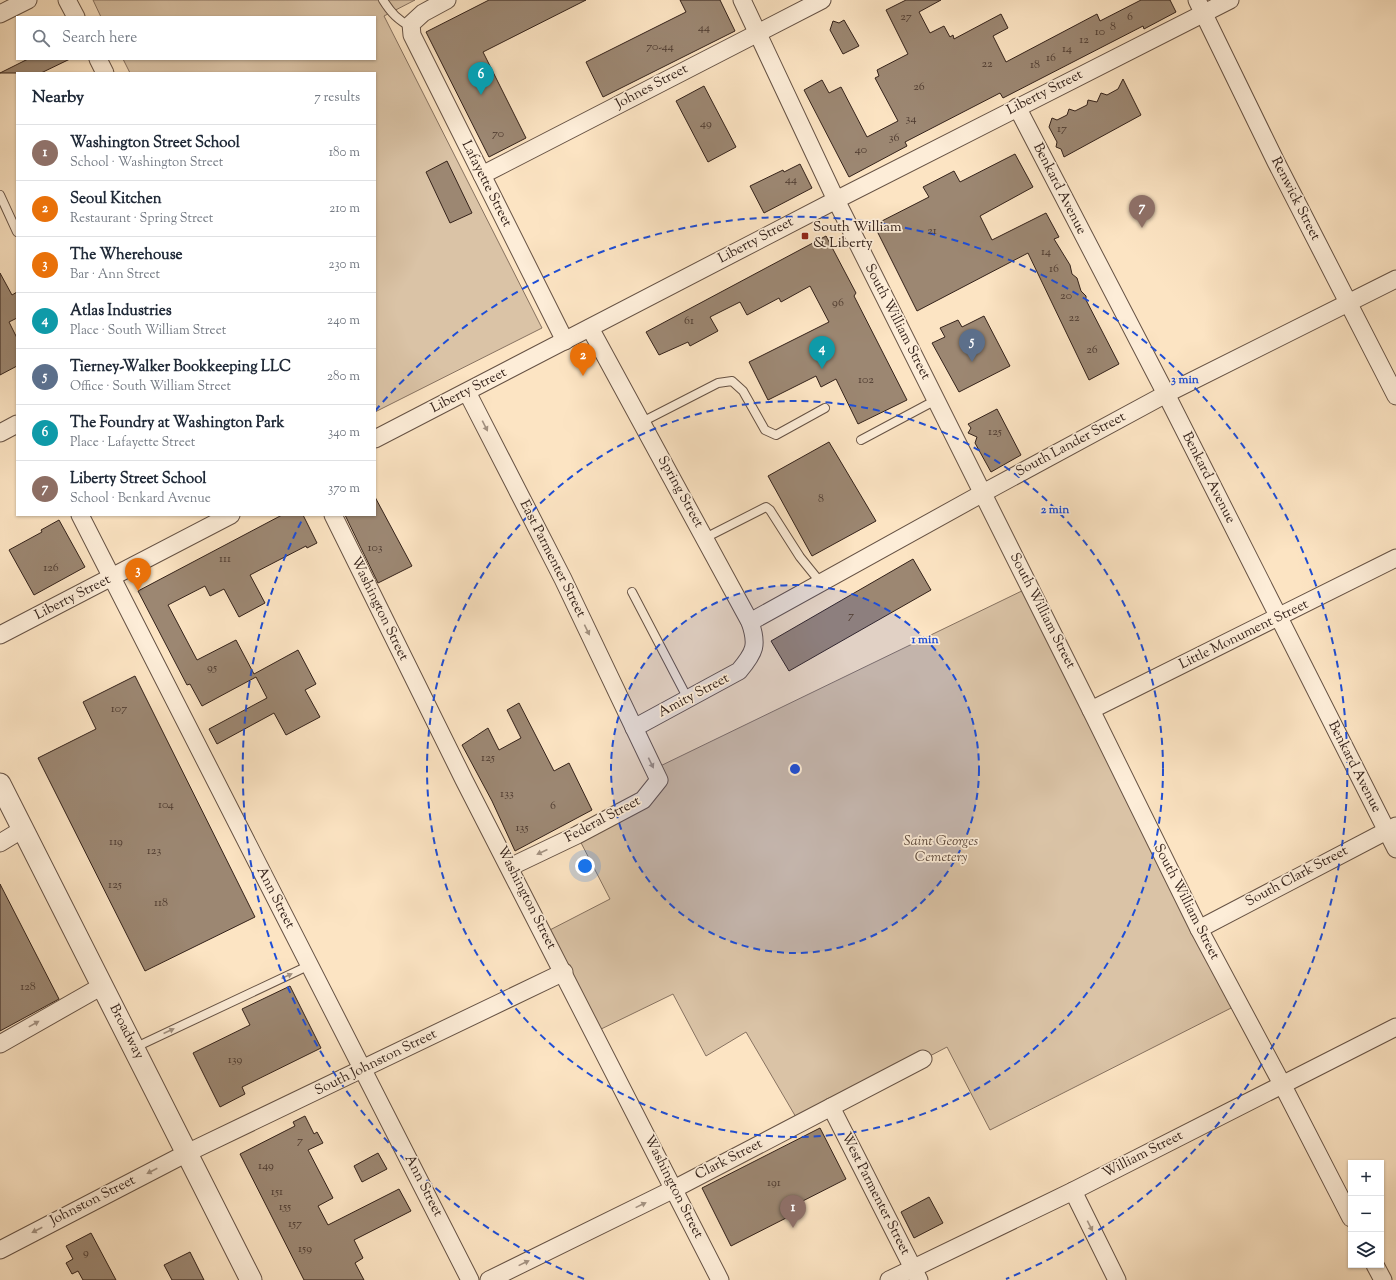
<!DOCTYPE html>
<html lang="en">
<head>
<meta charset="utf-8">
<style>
  :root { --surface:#fff; --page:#f6f6f7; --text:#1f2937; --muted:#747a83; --line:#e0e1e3; --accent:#b45309 }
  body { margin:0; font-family:"Sorts Mill Goudy",serif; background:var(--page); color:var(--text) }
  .controls { position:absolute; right:12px; bottom:12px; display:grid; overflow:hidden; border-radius:0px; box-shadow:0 1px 3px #0004 }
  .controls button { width:36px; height:36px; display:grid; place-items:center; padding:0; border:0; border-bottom:1px solid var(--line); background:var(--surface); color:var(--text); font:20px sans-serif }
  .you { position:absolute; left:585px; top:866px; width:14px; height:14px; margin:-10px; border:3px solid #fff; border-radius:50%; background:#1a73e8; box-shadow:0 0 0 6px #1a73e833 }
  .badge { display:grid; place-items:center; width:26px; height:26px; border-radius:50%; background:var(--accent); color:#fff; font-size:13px; font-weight:700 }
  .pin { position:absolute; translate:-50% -33px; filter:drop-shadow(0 1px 2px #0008) }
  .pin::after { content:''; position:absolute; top:21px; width:14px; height:12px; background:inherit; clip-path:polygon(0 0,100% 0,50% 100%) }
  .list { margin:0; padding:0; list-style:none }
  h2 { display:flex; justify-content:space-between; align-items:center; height:52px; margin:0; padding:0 16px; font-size:17px }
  h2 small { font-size:13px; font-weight:400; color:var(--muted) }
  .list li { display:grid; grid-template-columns:26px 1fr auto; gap:12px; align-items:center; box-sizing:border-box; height:56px; padding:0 16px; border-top:1px solid var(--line) }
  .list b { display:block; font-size:15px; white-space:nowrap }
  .list p { margin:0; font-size:13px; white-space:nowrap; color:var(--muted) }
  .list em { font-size:13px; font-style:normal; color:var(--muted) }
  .icon { flex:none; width:22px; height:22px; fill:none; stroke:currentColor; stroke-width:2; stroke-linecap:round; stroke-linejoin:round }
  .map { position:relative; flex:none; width:1396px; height:1280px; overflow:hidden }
  .search { position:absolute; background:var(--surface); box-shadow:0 1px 3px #0004; left:16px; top:16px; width:360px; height:44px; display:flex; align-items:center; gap:10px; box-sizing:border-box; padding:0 14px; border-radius:0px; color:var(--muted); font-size:15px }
  .panel { position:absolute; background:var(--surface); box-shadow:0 1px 3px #0004; left:16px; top:72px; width:360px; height:444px; border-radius:0px }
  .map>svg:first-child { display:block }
  .green { fill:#dac3a6; stroke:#877260 }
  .building { fill:#9c8772; stroke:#34221a }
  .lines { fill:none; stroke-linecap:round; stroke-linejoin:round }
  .service-casing { stroke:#665244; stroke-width:10 }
  .minor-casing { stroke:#665244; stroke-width:19 }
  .tertiary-casing { stroke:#665244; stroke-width:23 }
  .service { stroke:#fdedd8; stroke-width:8 }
  .minor { stroke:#fdedd8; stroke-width:17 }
  .tertiary { stroke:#fdedd8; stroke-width:21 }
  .oneway { fill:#a39282 }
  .ring { fill:none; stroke:#1d4ed8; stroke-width:2; stroke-dasharray:7 5 }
  .poi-dot { fill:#8f2418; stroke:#fdedd8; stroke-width:1.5 }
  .labels { text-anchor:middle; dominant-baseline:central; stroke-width:3.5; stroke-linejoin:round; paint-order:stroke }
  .number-label { font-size:12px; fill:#4e3b30 }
  .street-label { font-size:14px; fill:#34221a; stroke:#fdedd8 }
  .poi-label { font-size:14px; fill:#34221a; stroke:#fdedd8; text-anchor:start }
  .park-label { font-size:14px; font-style:italic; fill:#5e4a3d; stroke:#fdedd8 }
  .centre { fill:#1d4ed8; stroke:#fdedd8; stroke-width:2 }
  .ring-label { font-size:12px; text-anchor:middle; font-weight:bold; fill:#1d4ed8; stroke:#fdedd8; stroke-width:3.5; stroke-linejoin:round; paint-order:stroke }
</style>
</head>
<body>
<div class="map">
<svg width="1396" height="1280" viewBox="0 0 1396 1280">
  <rect width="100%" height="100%" fill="#fce4c3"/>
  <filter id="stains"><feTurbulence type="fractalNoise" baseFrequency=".005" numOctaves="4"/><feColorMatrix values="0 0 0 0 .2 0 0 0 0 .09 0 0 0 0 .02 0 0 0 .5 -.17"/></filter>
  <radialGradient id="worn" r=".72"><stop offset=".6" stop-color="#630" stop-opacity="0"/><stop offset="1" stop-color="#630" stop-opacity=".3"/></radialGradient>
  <g class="green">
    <path d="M93 0H415L384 16 542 328 375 412V73H130L123 59H375V17H101Z"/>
    <path d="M1030 587 1239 1004 990 1130 947 1047 800 1124 746 1032 706 1056 673 994 595 1032 544 933 610 899 577 835 643 800 652 770Z"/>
  </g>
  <g class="building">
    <path d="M489 0H586L483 52 526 138 489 157 426 32Z"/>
    <path d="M680 0H720L735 31 603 97 586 62 686 12Z"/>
    <path d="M906 0H941L919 12 930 33 944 26 950 37 953 35 954 39 1001 14 1008 28 993 36 1006 62 1097 14 1100 21 1141 0H1170L1176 12 1144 29 1143 26 1003 98 1000 93 905 142 907 146 849 177 804 90 822 80 829 93 841 87 867 137 898 121 875 78 879 76 877 70 908 54 886 10Z"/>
    <path d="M844 20 859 46 843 54 830 30 833 21 839 23Z"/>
    <path d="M28 59H70L41 73H0Z"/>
    <path d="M1123 79 1141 115 1064 157 1061 149 1056 147 1057 142 1049 127 1052 118 1057 120 1067 115 1069 109 1075 111 1087 105 1088 100 1097 102 1101 93 1107 95 1118 89Z"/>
    <path d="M704 86 736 147 708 162 676 101Z"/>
    <path d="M1015 154 1033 187 980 216 992 240 1046 213 1059 237 1054 239 1070 265 1072 274 1077 278 1081 291 1086 296V300L1119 364 1089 380 1028 253 917 311 874 225 929 197 923 187 954 171 960 182Z"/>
    <path d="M447 161 472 213 450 223 426 172Z"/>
    <path d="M800 164 812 188 764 213 750 186 783 170 784 172Z"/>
    <path d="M826 236 856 293 854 296 907 400 858 424 836 379 821 387 816 376 768 400 749 362 829 322 810 286 781 302 779 298 747 315 740 302 710 317 718 331 690 346 688 342 659 355 646 332Z"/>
    <path d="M0 273 12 295 17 292V318L9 322 17 338V366L0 375Z"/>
    <path d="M984 316 1010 366 959 392 932 343 945 337 940 328 958 320 962 327Z"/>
    <path d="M997 409 1021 455 991 472 975 443 977 437 968 433 971 428 968 424Z"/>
    <path d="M829 442 876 521 812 556 768 476Z"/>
    <path d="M375 497 412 566 378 583 345 515H375Z"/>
    <path d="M282 515H303L317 543 307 548 306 546 250 575 265 603 239 617 224 589 210 596 205 586 168 605 197 660 236 640 254 674 298 650 316 684 305 690 320 717 286 735 274 713 217 744 209 729 267 698 256 677 202 706 190 684 187 685 138 591Z"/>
    <path d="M59 520 85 567 34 595 9 550 42 532 41 530Z"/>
    <path d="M913 559 931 590 789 671 771 641Z"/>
    <path d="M135 676 255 917 145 971 38 758 96 729 83 702Z"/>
    <path d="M519 703 554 771 569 763 592 810 515 851 492 801 462 745 488 728 499 750 521 738 507 710Z"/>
    <path d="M0 884 59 999 0 1031Z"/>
    <path d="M290 986 321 1048 242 1087 245 1094 220 1107 193 1053 250 1025 242 1009Z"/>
    <path d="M305 1116 314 1134 317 1132 323 1143 308 1150 333 1198 318 1206 328 1225 399 1189 411 1211 354 1240 363 1258 355 1263 364 1280H304L240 1154 295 1126 293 1122Z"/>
    <path d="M820 1128 846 1179 787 1209 790 1216 731 1246 702 1188Z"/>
    <path d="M378 1153 387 1169 362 1182 354 1166Z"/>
    <path d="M929 1197 943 1223 914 1238 901 1212Z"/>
    <path d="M91 1233 116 1280H83L78 1271 72 1274 66 1263 73 1259 66 1246Z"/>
    <path d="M190 1252 204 1280H172L164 1265Z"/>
  </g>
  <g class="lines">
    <defs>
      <g id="service">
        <path d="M383 0C391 13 398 20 411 27"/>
        <path d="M0 195 17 232"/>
        <path d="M642 422 718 383 732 381 743 391 765 430 776 435 825 408"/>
        <path d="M861 440 936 400"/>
        <path d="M705 538 766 507 770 510 800 557 821 583"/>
        <path d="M632 592 688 699"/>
        <path d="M134 1048 310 965"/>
      </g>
      <g id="minor">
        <path d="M67 0 76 17"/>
        <path d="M447 0 423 13 411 24 412 35 565 341"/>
        <path d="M742 0 836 200 1091 710 1199 929 1282 1084 1351 1218"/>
        <path d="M1197 0 1276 162 1396 396"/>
        <path d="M0 14 28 0"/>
        <path d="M98 59 105 73"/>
        <path d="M1017 107 1166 394 1396 849"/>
        <path d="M482 175 822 0"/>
        <path d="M590 328 750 622C758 645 755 652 739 671L634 728"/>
        <path d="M467 392 563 579 659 780 643 800 577 835 510 867"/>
        <path d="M0 433 17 424"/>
        <path d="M375 439 836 200 1230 0"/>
        <path d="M80 515 470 1280"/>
        <path d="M333 515 464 780 720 1280"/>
        <path d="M750 622 983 493 1166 394 1396 279"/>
        <path d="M0 635 231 515"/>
        <path d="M1091 710 1396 558"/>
        <path d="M0 843 23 829"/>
        <path d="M1199 929 1396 826"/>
        <path d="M0 1044 102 986"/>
        <path d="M831 1107 919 1280"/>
        <path d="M1073 1191 1117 1280"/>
        <path d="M0 1250 187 1153 564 972"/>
        <path d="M1375 1265 1383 1280"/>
        <path d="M489 1280 674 1189 923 1059"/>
        <path d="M889 1280 1073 1191 1396 1027"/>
      </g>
      <path id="tertiary" d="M0 784 251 1280"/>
    </defs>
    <use href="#service" class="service-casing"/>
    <use href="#minor" class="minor-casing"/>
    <use href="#tertiary" class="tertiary-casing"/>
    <use href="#service" class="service"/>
    <use href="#minor" class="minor"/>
    <use href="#tertiary" class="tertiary"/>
  </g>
  <defs><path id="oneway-solid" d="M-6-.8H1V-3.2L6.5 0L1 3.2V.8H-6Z"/></defs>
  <g class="oneway">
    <use href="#oneway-solid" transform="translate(485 426) rotate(63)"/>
    <use href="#oneway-solid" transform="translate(587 630) rotate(64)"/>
    <use href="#oneway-solid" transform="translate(651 763) rotate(64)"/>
    <use href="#oneway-solid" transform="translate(542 852) rotate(155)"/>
    <use href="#oneway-solid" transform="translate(287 976) rotate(-25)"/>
    <use href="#oneway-solid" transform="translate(34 1024) rotate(-29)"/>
    <use href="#oneway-solid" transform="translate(169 1031) rotate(-25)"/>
    <use href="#oneway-solid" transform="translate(152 1171) rotate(153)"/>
    <use href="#oneway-solid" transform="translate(641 1205) rotate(-26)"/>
    <use href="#oneway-solid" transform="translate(1090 1226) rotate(63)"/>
    <use href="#oneway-solid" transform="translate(37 1230) rotate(153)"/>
    <use href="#oneway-solid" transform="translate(524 1263) rotate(-26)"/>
  </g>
  <circle cx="795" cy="769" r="184" fill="#1d4ed8" fill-opacity=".12"/>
  <g class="ring">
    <circle cx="795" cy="769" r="184"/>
    <circle cx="795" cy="769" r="368"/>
    <path d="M584 1279A552 552 0 0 1 303 518M375 411A552 552 0 1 1 1006 1279"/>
  </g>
  <rect class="poi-dot" x="801" y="232" width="8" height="8" rx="2"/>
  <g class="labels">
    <g class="number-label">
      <text x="906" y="17">27</text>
      <text x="1130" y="17">6</text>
      <text x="1113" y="27">8</text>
      <text x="704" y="28">44</text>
      <text x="1100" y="32">10</text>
      <text x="1084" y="40">12</text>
      <text x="660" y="47">70-44</text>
      <text x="1067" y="49">14</text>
      <text x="1051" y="58">16</text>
      <text x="987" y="64">22</text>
      <text x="1035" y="65">18</text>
      <text x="919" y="87">26</text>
      <text x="911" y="119">34</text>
      <text x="706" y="124">49</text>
      <text x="1062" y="129">17</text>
      <text x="498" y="134">70</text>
      <text x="894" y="138">36</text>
      <text x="861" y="150">40</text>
      <text x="791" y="180">44</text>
      <text x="932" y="231">21</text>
      <text x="1046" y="252">14</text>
      <text x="1054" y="269">16</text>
      <text x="1066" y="296">20</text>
      <text x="838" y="303">96</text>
      <text x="1074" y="318">22</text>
      <text x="689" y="321">61</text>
      <text x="1092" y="350">26</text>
      <text x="866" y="380">102</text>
      <text x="995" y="432">125</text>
      <text x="821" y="499">8</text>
      <text x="375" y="548">103</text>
      <text x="225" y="559">111</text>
      <text x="51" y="568">126</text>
      <text x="851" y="616">7</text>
      <text x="212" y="668">95</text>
      <text x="119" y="709">107</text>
      <text x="488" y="758">125</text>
      <text x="507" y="794">133</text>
      <text x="166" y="805">104</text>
      <text x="553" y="806">6</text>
      <text x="522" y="828">135</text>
      <text x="116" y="842">119</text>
      <text x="154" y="851">123</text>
      <text x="115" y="885">125</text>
      <text x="161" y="903">118</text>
      <text x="28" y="987">128</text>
      <text x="235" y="1060">139</text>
      <text x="300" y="1141">7</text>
      <text x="266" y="1166">149</text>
      <text x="774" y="1183">191</text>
      <text x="277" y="1192">151</text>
      <text x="285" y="1207">155</text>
      <text x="295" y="1224">157</text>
      <text x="305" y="1249">159</text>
      <text x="86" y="1253">9</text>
    </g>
    <g class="street-label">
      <text transform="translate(652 87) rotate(-28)">Johnes Street</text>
      <text transform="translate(1045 93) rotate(-27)">Liberty Street</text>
      <text transform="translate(486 184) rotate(63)">Lafayette Street</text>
      <text transform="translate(1059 189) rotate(63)">Benkard Avenue</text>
      <text transform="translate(1295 199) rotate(63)">Renwick Street</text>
      <text transform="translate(756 241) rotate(-28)">Liberty Street</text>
      <text transform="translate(897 322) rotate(63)">South William Street</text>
      <text transform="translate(469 391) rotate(-27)">Liberty Street</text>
      <text transform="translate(1071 445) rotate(-28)">South Lander Street</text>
      <text transform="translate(1208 478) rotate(63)">Benkard Avenue</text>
      <text transform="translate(680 492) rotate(61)">Spring Street</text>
      <text transform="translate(552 559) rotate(63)">East Parmenter Street</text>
      <text transform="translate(73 598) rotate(-27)">Liberty Street</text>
      <text transform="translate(379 609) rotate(64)">Washington Street</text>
      <text transform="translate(1042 611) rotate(63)">South William Street</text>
      <text transform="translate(1244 635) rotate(-26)">Little Monument Street</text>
      <text transform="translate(694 696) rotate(-28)">Amity Street</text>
      <text transform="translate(1354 767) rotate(63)">Benkard Avenue</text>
      <text transform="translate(603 820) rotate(-28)">Federal Street</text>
      <text transform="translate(1297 877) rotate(-28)">South Clark Street</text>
      <text transform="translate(275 898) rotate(63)">Ann Street</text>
      <text transform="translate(526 898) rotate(63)">Washington Street</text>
      <text transform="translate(1186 902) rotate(63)">South William Street</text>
      <text transform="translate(126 1032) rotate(63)">Broadway</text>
      <text transform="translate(376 1063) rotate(-26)">South Johnston Street</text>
      <text transform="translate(1143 1155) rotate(-27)">William Street</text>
      <text transform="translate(729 1160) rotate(-27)">Clark Street</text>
      <text transform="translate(423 1186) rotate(63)">Ann Street</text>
      <text transform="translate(673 1187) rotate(63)">Washington Street</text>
      <text transform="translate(875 1194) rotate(63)">West Parmenter Street</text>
      <text transform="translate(93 1201) rotate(-27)">Johnston Street</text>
    </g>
    <g class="poi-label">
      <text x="813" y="228">South William<tspan x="813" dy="16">&amp; Liberty</tspan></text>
    </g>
    <g class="park-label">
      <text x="941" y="842">Saint Georges<tspan x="941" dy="16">Cemetery</tspan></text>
    </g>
  </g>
  <circle cx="795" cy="769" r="6" class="centre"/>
  <g class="ring-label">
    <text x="1185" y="383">3 min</text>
    <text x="1055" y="513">2 min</text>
    <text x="925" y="643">1 min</text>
  </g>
  <rect width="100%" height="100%" filter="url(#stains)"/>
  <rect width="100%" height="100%" fill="url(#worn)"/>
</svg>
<div class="controls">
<button>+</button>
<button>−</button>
<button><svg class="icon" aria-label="layers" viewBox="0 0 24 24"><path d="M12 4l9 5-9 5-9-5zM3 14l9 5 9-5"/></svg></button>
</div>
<div class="you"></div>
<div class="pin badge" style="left:793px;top:1228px;background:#8d6e63">1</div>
<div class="pin badge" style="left:583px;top:376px;background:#e8710a">2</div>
<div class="pin badge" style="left:138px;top:591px;background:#e8710a">3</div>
<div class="pin badge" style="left:822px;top:369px;background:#0f9aa8">4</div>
<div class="pin badge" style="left:972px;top:362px;background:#5c6f8a">5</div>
<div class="pin badge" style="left:481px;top:95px;background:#0f9aa8">6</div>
<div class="pin badge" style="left:1142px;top:228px;background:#8d6e63">7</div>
<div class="search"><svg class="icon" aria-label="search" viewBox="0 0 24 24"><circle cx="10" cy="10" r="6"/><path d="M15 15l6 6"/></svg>Search here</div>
<section class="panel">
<h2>Nearby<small>7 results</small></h2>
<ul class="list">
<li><span class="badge" style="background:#8d6e63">1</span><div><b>Washington Street School</b><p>School · Washington Street</p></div><em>180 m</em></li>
<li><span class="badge" style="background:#e8710a">2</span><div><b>Seoul Kitchen</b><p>Restaurant · Spring Street</p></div><em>210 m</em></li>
<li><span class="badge" style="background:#e8710a">3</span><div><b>The Wherehouse</b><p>Bar · Ann Street</p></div><em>230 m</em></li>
<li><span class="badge" style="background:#0f9aa8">4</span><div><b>Atlas Industries</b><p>Place · South William Street</p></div><em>240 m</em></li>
<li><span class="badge" style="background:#5c6f8a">5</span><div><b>Tierney-Walker Bookkeeping LLC</b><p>Office · South William Street</p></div><em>280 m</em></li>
<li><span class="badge" style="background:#0f9aa8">6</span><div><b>The Foundry at Washington Park</b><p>Place · Lafayette Street</p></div><em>340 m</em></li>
<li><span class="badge" style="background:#8d6e63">7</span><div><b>Liberty Street School</b><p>School · Benkard Avenue</p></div><em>370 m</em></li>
</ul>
</section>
</div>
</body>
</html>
